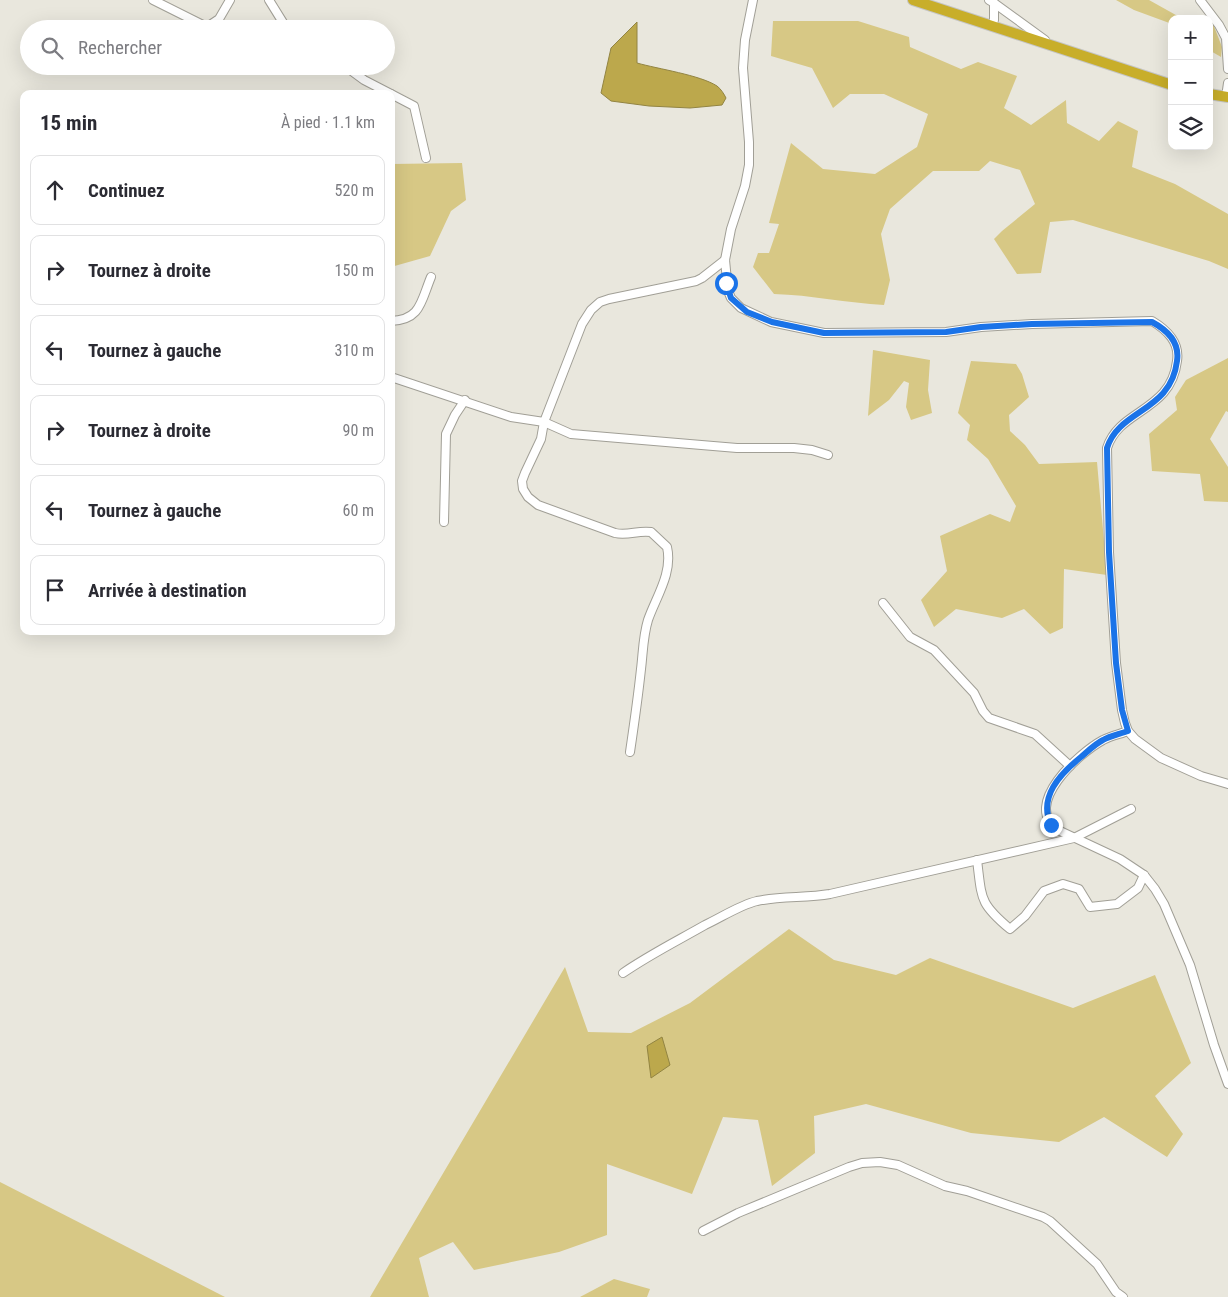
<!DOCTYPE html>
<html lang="fr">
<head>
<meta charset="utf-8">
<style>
  :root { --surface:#fff; --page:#f2f2f3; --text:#2b2b33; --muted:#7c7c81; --line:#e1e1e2 }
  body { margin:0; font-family:"Roboto Condensed",sans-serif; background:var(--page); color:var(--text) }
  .controls { position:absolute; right:15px; top:15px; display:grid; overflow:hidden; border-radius:10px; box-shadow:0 5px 20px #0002 }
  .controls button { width:45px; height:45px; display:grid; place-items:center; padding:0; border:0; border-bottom:1px solid var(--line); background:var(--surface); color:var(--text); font:25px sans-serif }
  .stop { position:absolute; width:15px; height:15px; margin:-11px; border:4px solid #1a73e8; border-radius:50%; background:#fff }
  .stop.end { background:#1a73e8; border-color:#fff; box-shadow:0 1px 5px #0008 }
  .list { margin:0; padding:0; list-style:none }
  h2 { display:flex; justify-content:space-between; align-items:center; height:65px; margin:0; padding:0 20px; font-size:21px }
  h2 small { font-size:16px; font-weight:400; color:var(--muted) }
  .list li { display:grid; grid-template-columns:32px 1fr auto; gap:15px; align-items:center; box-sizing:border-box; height:70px; margin:0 10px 10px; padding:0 10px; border:1px solid var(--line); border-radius:10px }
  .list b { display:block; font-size:19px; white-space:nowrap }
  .list em { font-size:16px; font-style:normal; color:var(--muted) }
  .icon { flex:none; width:28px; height:28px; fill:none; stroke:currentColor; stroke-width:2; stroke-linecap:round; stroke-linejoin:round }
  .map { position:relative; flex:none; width:1228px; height:1297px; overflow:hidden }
  .search { position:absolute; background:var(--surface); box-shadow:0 5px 20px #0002; left:20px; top:20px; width:375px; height:55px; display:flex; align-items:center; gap:12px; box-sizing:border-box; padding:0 18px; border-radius:28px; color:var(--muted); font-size:19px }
  .panel { position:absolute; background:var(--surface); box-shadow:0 5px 20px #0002; left:20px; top:90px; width:375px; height:545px; border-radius:10px }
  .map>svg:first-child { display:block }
  .green { fill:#d7c885 }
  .water { fill:#bca84c; stroke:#928442 }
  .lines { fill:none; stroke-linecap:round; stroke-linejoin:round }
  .minor-casing { stroke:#a19f96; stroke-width:10 }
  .highway-casing { stroke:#c5c5c4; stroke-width:12 }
  .minor { stroke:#fff; stroke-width:8 }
  .highway { stroke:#c8ae2a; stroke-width:10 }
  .route { stroke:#1a73e8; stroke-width:6 }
</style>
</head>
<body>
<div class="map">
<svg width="1228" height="1297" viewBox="0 0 1228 1297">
  <rect width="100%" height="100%" fill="#e9e7dd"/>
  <g class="green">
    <path d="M1116 0H1149L1183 19H1172V24L1134 10Z"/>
    <path d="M773 21H858L909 37 910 47 961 69 978 62 1017 76 1004 108 1031 125 1066 100 1067 123 1099 141 1118 121 1138 131 1132 167 1175 184 1228 214V269L1209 261 1073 220 1050 222 1041 273 1017 274 994 239 1002 231 1035 204 1020 170 990 161 979 171H933L890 209 881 234 890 280 884 305C847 303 811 295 774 294L753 267 758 253H769L779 224 769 223 791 143 823 169 875 174 917 147 928 114 884 94H850L833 108 812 68 771 56Z"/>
    <path d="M1212 21 1222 47 1221 57 1209 50V22Z"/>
    <path d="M462 163 466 200 451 211 430 256 391 267V164Z"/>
    <path d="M873 350 930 360 928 390 932 413 911 420 906 407 909 383 904 381 889 400 868 416Z"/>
    <path d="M1228 358V412L1226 411 1210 439 1228 467V502L1204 501 1200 474 1152 471 1149 434 1177 410 1175 397 1186 380Z"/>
    <path d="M971 361 1016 364 1022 374 1029 397 1009 415 1010 431 1025 445 1039 464 1097 462 1107 575 1064 569 1063 628 1050 634 1024 609 1002 618 956 609 934 627 921 600 947 571 940 536 990 514 1010 522 1016 506 988 459 967 440 970 425 958 413Z"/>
    <path d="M789 929 834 960 896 975 930 958 1073 1008 1155 975 1191 1063 1155 1096 1183 1134 1167 1157 1104 1117 1059 1142 971 1133 866 1104 814 1116 815 1153 772 1186 758 1120 723 1117 692 1194 607 1164V1235L559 1252 474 1270 453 1242 419 1258 429 1297H370L565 967 588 1032 631 1033 690 1003Z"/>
    <path d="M0 1182 225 1297H0Z"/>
    <path d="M614 1279 650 1289 647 1297H580Z"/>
  </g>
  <g class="water">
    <path d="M637 22V63C658 69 700 75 717 86 721 89 724 94 726 98L722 105 690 108 649 106 611 101 601 93 611 48Z"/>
    <path d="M662 1037 670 1065 651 1078 647 1046Z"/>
  </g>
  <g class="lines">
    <defs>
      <g id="minor">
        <path d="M153 0 207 27 219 19 230 0"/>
        <path d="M269 0 287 29"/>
        <path d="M753 0 745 40 743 68 749 142V165L745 186 731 229 725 260 728 291 731 298 741 308 771 322 824 333 946 332 981 327 1032 324 1152 321C1167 330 1180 342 1177 361 1171 412 1119 409 1107 448L1109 552 1116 663 1122 710 1125 723 1128 731 1135 739 1161 758 1201 776 1228 784"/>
        <path d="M989 0 994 3V20L992 26"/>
        <path d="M1200 0 1219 25 1226 38 1228 69"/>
        <path d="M994 3 1045 40"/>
        <path d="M345 66 364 80 391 94"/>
        <path d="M391 94 414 106 426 158"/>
        <path d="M1226 97 1228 83"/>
        <path d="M391 321C421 320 421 301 431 277"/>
        <path d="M391 377 511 417 544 422 571 434 737 448H794L812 450 828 455"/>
        <path d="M444 522 446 434 455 415 465 400"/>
        <path d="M883 603 910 637 934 650 974 693 983 711 989 718 1035 734 1070 766"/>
        <path d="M1128 731C1120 734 1110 736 1103 740 1079 753 1021 805 1058 830L1120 859 1144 875 1155 889 1164 904 1190 965 1214 1045 1228 1084"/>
        <path d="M630 752C634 725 638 697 641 669 643 653 643 636 648 620 656 597 673 573 667 547L651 532C638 530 628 536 615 533L538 505 528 497 523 489 522 481 525 473 541 439 544 422 582 324 591 310 600 302 609 299 696 281 702 278 725 260"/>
        <path d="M977 860C982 899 979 903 1010 929L1025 916 1044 891 1063 884 1079 889 1090 907 1117 904 1138 888 1144 875"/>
        <path d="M623 973C649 955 677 941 705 925 722 917 740 905 757 901 781 896 806 898 830 894L1074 838 1131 809"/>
        <path d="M703 1231 738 1213 849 1167 862 1163 880 1162 898 1165 945 1186 967 1191 1043 1217 1050 1221 1097 1264 1116 1292 1123 1297"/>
      </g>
      <g id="highway">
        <path d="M913 0 1172 85"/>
        <path d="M1209 94 1228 97"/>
      </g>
    </defs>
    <use href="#minor" class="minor-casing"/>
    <use href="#highway" class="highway-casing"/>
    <use href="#minor" class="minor"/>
    <use href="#highway" class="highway"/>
  </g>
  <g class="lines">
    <path class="route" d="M726 283 731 298 747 312 772 322 824 333 946 332 981 327 1032 324 1152 322C1167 330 1180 342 1177 361 1171 412 1119 409 1107 448L1109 552 1116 663 1122 710 1128 731C1120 734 1110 736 1103 740 1095 744 1088 751 1081 757 1060 774 1038 797 1051 825"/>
  </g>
</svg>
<div class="controls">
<button>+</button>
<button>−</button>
<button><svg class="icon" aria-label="layers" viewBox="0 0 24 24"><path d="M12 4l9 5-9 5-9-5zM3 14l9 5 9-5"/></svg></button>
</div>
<div class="stop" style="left:726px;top:283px"></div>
<div class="stop end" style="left:1051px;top:825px"></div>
<div class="search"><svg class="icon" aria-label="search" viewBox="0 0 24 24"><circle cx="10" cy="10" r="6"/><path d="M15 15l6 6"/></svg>Rechercher</div>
<section class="panel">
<h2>15 min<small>À pied · 1.1 km</small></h2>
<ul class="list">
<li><svg class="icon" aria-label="ahead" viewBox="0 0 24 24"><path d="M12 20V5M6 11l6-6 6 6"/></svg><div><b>Continuez</b></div><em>520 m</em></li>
<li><svg class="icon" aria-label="right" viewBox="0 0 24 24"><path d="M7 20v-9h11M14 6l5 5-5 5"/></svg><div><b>Tournez à droite</b></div><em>150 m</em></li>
<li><svg class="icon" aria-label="left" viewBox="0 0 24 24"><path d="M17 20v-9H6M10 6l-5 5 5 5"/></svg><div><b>Tournez à gauche</b></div><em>310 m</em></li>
<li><svg class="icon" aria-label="right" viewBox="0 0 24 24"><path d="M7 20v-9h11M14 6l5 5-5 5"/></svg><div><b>Tournez à droite</b></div><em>90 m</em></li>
<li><svg class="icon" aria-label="left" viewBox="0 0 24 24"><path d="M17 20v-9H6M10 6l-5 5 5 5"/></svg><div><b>Tournez à gauche</b></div><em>60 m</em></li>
<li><svg class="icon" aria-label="arrive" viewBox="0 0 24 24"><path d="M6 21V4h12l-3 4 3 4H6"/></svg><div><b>Arrivée à destination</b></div></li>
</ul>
</section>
</div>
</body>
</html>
